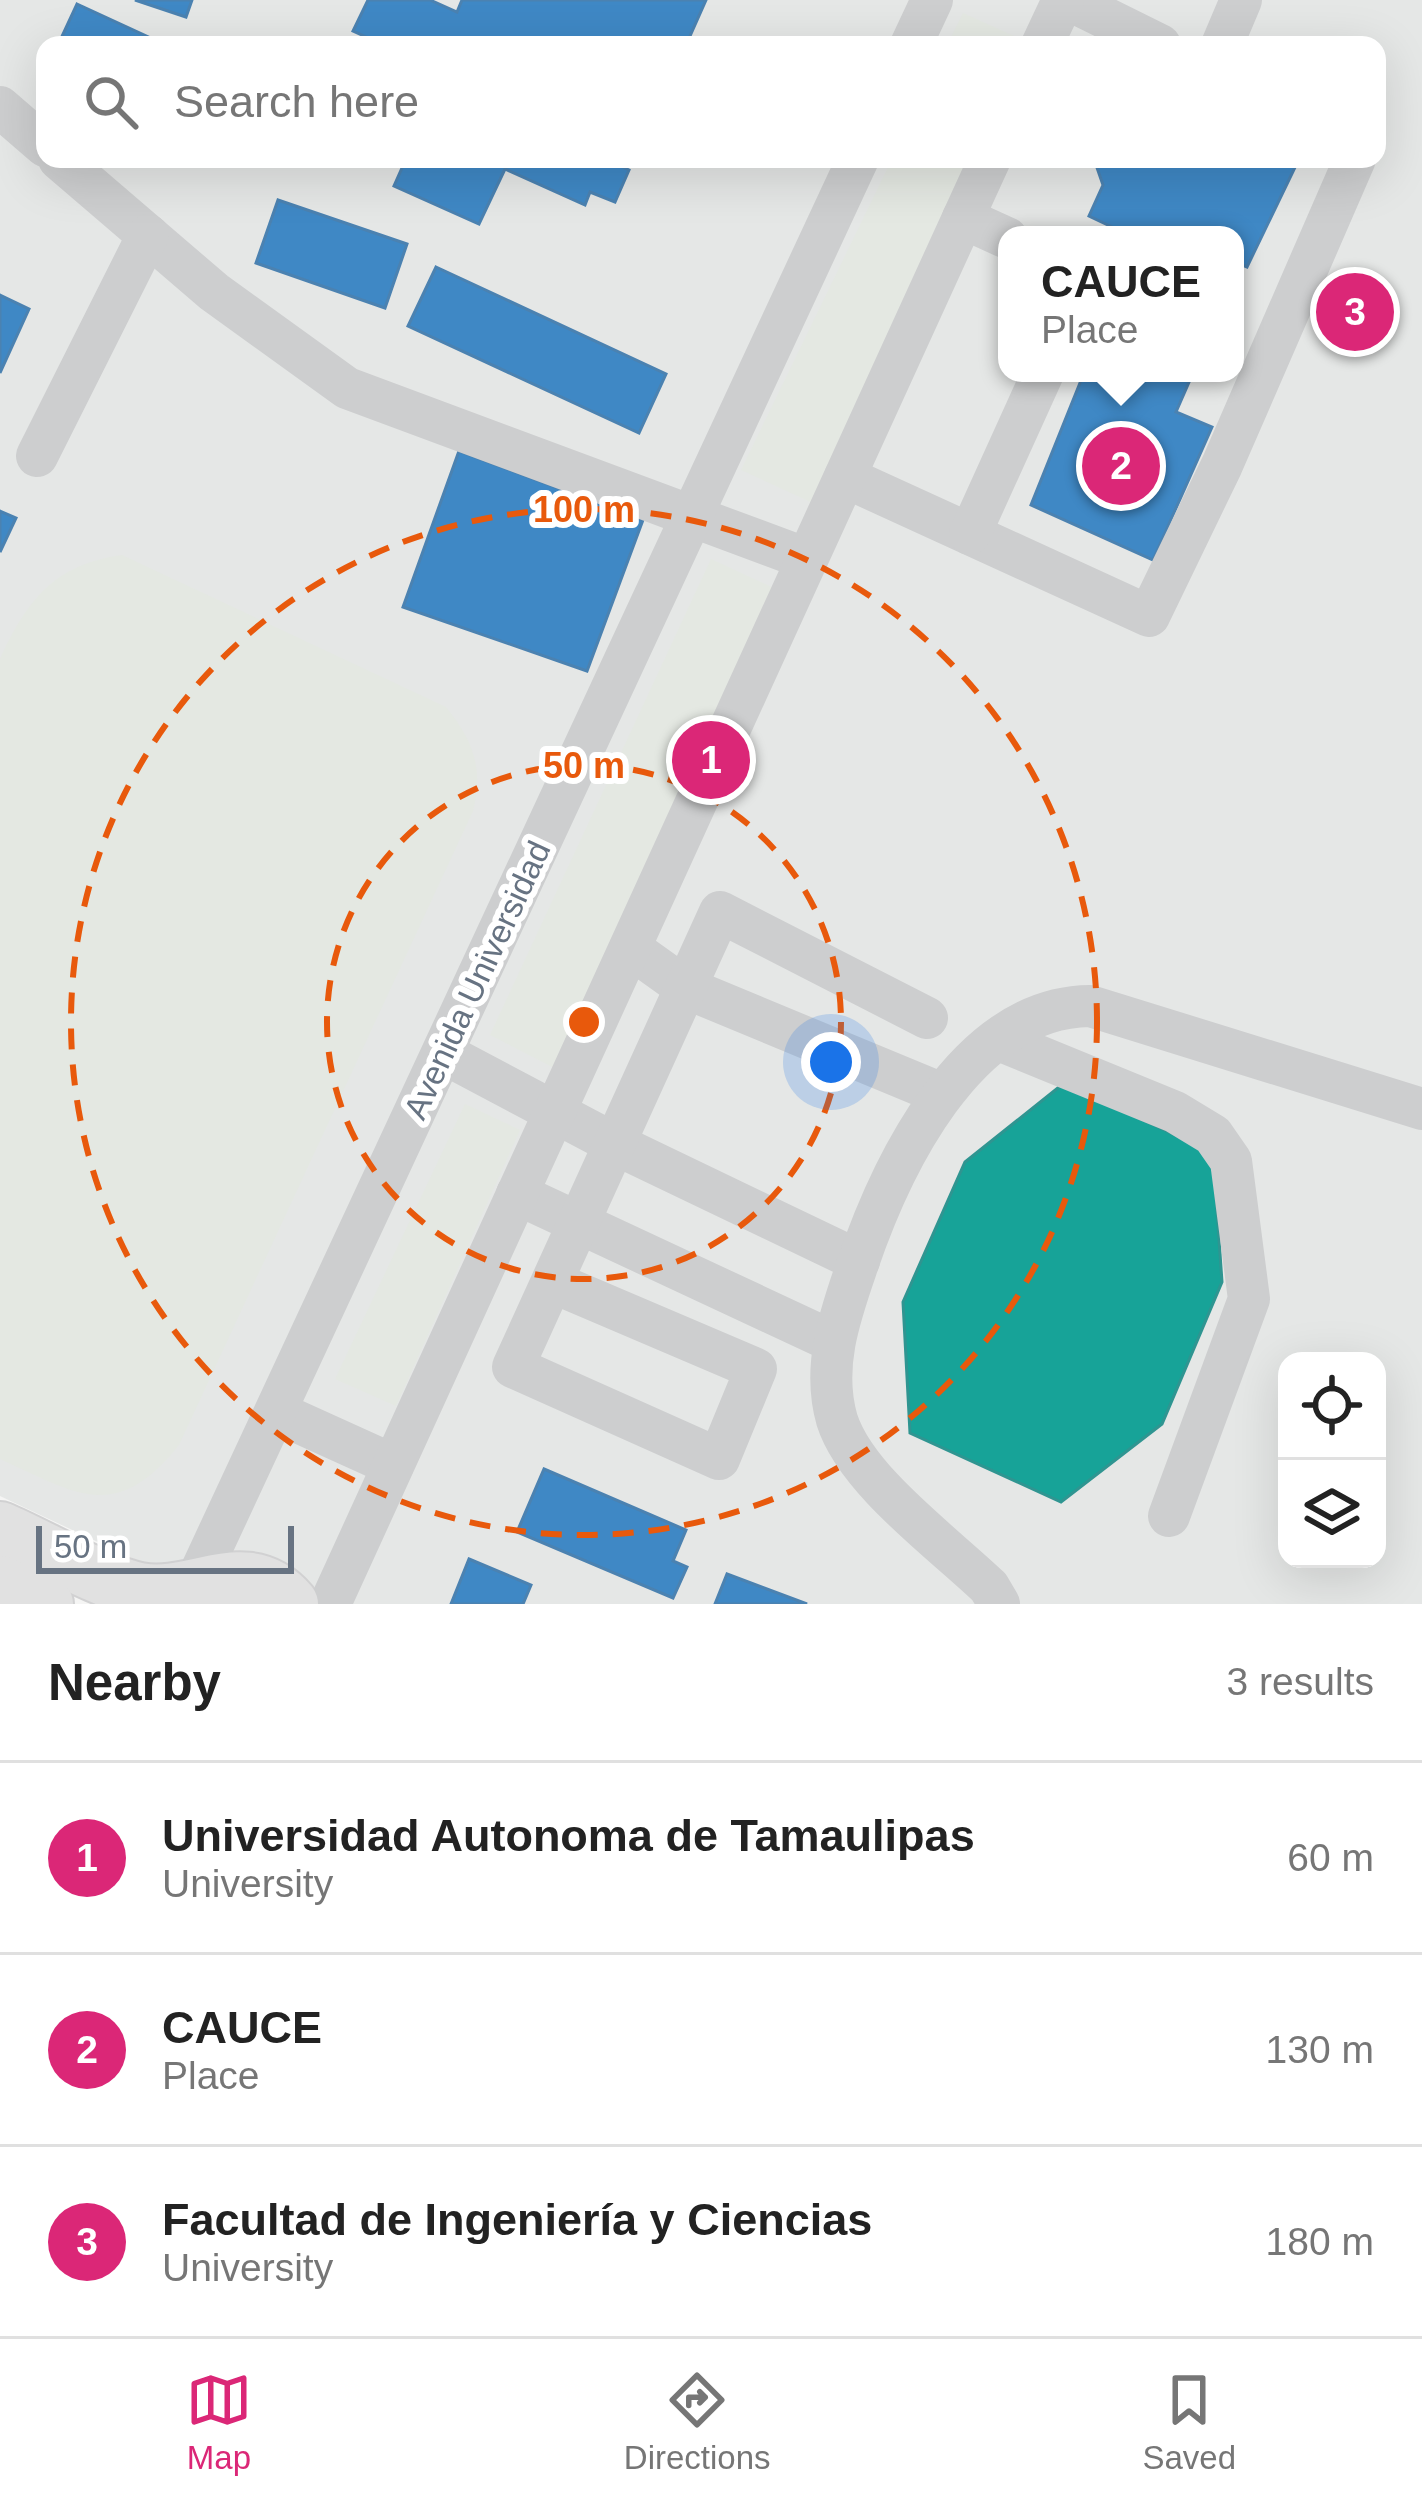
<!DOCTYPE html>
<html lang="en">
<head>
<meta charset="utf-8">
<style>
  :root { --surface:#fff; --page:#f2f2f2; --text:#222; --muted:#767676; --line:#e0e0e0; --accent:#db2777 }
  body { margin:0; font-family:Arial,sans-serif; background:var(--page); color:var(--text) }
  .controls { position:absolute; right:36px; bottom:36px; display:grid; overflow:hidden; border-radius:24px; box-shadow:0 12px 48px #0002 }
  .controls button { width:108px; height:108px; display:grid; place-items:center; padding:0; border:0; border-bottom:3px solid var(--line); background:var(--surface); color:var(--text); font:60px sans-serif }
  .scale { position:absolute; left:36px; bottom:30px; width:258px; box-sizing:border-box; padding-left:12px; border:6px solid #677382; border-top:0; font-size:33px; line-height:42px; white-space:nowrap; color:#677382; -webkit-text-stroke:9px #fff; paint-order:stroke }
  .you { position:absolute; left:831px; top:1062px; width:42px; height:42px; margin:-30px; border:9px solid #fff; border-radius:50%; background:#1a73e8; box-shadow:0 0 0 18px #1a73e833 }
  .badge { display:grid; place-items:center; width:78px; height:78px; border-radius:50%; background:var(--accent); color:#fff; font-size:39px; font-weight:700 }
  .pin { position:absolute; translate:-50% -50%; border:6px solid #fff; box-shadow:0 3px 12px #0006 }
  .popup { position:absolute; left:998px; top:226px; width:246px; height:156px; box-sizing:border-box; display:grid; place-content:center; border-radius:24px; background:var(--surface); filter:drop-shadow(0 3px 9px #0005); font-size:39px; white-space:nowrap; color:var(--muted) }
  .popup b { font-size:45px; color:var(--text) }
  .popup::after { content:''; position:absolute; left:50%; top:100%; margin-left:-24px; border:24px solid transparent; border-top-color:var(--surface) }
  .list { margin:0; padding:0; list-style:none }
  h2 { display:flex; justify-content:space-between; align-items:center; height:156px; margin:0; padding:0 48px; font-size:51px }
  h2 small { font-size:39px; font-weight:400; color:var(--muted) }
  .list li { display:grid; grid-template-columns:78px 1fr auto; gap:36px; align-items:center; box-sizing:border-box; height:192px; padding:0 48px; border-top:3px solid var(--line) }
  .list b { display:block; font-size:45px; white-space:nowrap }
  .list p { margin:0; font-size:39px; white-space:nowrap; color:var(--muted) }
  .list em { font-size:39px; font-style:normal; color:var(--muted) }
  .icon { flex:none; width:66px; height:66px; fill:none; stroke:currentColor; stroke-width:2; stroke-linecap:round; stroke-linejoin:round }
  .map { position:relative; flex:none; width:1422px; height:1604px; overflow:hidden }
  .search { position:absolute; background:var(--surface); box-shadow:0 12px 48px #0002; left:36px; right:36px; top:36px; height:132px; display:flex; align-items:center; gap:30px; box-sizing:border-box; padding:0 42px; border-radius:24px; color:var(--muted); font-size:45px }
  .sheet { height:732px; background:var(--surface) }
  nav { display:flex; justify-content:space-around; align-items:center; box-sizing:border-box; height:168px; border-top:3px solid var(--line); background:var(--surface); font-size:33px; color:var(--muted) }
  nav a { display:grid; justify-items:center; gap:6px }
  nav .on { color:var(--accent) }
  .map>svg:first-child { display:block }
  .built { fill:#e5e7e6; fill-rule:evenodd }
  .green { fill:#e4e8e2 }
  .schools { fill:#3f88c5; stroke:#4b82b1; stroke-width:3 }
  .public { fill:#17a398; stroke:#2f9591; stroke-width:3 }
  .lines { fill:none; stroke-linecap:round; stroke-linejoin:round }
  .major-casing { stroke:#d1d1d2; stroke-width:58 }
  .minor { stroke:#cdcecf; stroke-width:42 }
  .major { stroke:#e1e1e1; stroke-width:54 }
  .ring { fill:none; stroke:#e8590c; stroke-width:6; stroke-dasharray:21 15 }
  .labels { text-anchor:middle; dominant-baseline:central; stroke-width:12; stroke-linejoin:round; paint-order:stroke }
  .street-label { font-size:33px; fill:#677382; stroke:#fff }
  .centre { fill:#e8590c; stroke:#fff; stroke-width:6 }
  .ring-label { font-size:36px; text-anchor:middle; font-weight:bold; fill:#e8590c; stroke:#fff; stroke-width:12; stroke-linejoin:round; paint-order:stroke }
</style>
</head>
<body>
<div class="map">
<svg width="1422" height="1604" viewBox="0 0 1422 1604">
  <rect width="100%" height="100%" fill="#f5f5f4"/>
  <path class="built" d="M0 0H1422V1604H128L134 1559 0 1496ZM45 45H1377V159H45ZM1007 235H1235V373H1007ZM1287 1361H1377V1559H1287Z"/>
  <g class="green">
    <path d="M963 13 1030 43 947 45Z"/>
    <path d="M892 159H976L815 504 741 470Z"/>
    <path d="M122 555 446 707C473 740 484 769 473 811L179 1445C116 1524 77 1494 0 1459V659C27 600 55 564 122 555Z"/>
    <path d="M711 559 778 590 558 1070 490 1035Z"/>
    <path d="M465 1104 520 1130 396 1406 335 1379Z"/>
  </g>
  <g class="schools">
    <path d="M135 0H192L186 17Z"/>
    <path d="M368 0H430L457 12 462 0H706L686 45H384L353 31Z"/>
    <path d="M77 4 166 45H58Z"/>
    <path d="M406 159H605L629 170 615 202 590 192 585 205 505 169 479 224 394 186Z"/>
    <path d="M1094 159H1299L1247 267 1235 262V235H1129L1089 216 1103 185Z"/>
    <path d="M278 200 407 244 385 308 256 263Z"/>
    <path d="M436 267 666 374 639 433 408 326Z"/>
    <path d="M0 295 29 309 0 373Z"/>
    <path d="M1084 373H1193L1176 412 1212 427 1153 560 1031 505Z"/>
    <path d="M459 451 643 520 587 671 403 607Z"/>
    <path d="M0 511 16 518 0 552Z"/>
    <path d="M544 1469 686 1530 673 1561 687 1567 673 1598 517 1532Z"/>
    <path d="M469 1559 531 1585 523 1604H451Z"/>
    <path d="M727 1574 807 1604H715Z"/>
  </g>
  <path class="public" d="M1064 1083 1213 1153 1222 1282 1162 1424 1061 1502 910 1433 903 1302 965 1162Z"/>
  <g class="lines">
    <defs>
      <g id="major">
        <path d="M0 1529C36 1544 105 1584 140 1590 195 1600 247 1552 291 1604"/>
        <path d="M0 1583 46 1604"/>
      </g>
    </defs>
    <use href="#major" class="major-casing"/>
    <g class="minor">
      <path d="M1069 0 1160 45"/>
      <path d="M911 45 932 0"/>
      <path d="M1042 45 1063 0"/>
      <path d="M1222 45 1241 0"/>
      <path d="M0 107 45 146"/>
      <path d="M59 159 214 292 347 388 807 559"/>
      <path d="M963 218 1007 238"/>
      <path d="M37 456 148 235"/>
      <path d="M845 477 1149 616 1222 465 1355 159"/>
      <path d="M970 534 1043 373"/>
      <path d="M630 948 686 988 942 1094"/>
      <path d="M999 1040 1175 1112 1213 1135 1231 1161 1249 1299 1169 1516"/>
      <path d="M443 1053 615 1144 859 1261"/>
      <path d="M517 1194 832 1341"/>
      <path d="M552 1282 756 1369 719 1459 513 1367C582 1216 651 1064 720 912L927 1018"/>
      <path d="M276 1412 393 1465"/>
      <path d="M194 1586 858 159"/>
      <path d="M330 1604 990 159"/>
      <path d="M999 1604 989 1587C942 1542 856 1480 837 1420 822 1368 839 1318 856 1269 890 1168 965 1007 1090 1006L1422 1109"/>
    </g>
    <use href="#major" class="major"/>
  </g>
  <g class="ring">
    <circle cx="584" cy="1022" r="257"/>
    <circle cx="584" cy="1022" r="513"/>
  </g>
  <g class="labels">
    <g class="street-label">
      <text transform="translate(477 980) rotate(-65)">Avenida Universidad</text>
    </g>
  </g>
  <circle cx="584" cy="1022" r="18" class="centre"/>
  <g class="ring-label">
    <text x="584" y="522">100 m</text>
    <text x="584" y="778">50 m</text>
  </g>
</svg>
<div class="controls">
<button><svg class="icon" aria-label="locate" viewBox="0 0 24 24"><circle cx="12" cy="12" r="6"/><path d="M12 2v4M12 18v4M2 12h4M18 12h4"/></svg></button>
<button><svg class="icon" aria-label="layers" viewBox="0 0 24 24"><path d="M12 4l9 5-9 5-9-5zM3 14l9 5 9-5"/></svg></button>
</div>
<div class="scale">50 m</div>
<div class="you"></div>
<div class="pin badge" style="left:711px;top:760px">1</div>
<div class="pin badge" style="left:1121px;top:466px">2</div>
<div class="popup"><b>CAUCE</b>Place</div>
<div class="pin badge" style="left:1355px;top:312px">3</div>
<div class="search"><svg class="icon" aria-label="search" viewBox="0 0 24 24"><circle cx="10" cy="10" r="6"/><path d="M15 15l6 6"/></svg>Search here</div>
</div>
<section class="sheet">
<h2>Nearby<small>3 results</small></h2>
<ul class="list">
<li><span class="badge">1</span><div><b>Universidad Autonoma de Tamaulipas</b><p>University</p></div><em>60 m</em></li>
<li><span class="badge">2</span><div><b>CAUCE</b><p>Place</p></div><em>130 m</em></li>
<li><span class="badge">3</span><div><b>Facultad de Ingeniería y Ciencias</b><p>University</p></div><em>180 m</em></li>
</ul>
</section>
<nav>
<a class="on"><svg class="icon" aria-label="map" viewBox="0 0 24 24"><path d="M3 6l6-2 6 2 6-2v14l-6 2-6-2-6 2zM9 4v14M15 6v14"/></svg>Map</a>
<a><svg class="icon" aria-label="directions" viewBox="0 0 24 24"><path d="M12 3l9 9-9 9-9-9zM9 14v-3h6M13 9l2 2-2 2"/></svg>Directions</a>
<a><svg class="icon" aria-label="saved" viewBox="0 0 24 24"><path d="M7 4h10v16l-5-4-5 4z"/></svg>Saved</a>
</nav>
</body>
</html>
